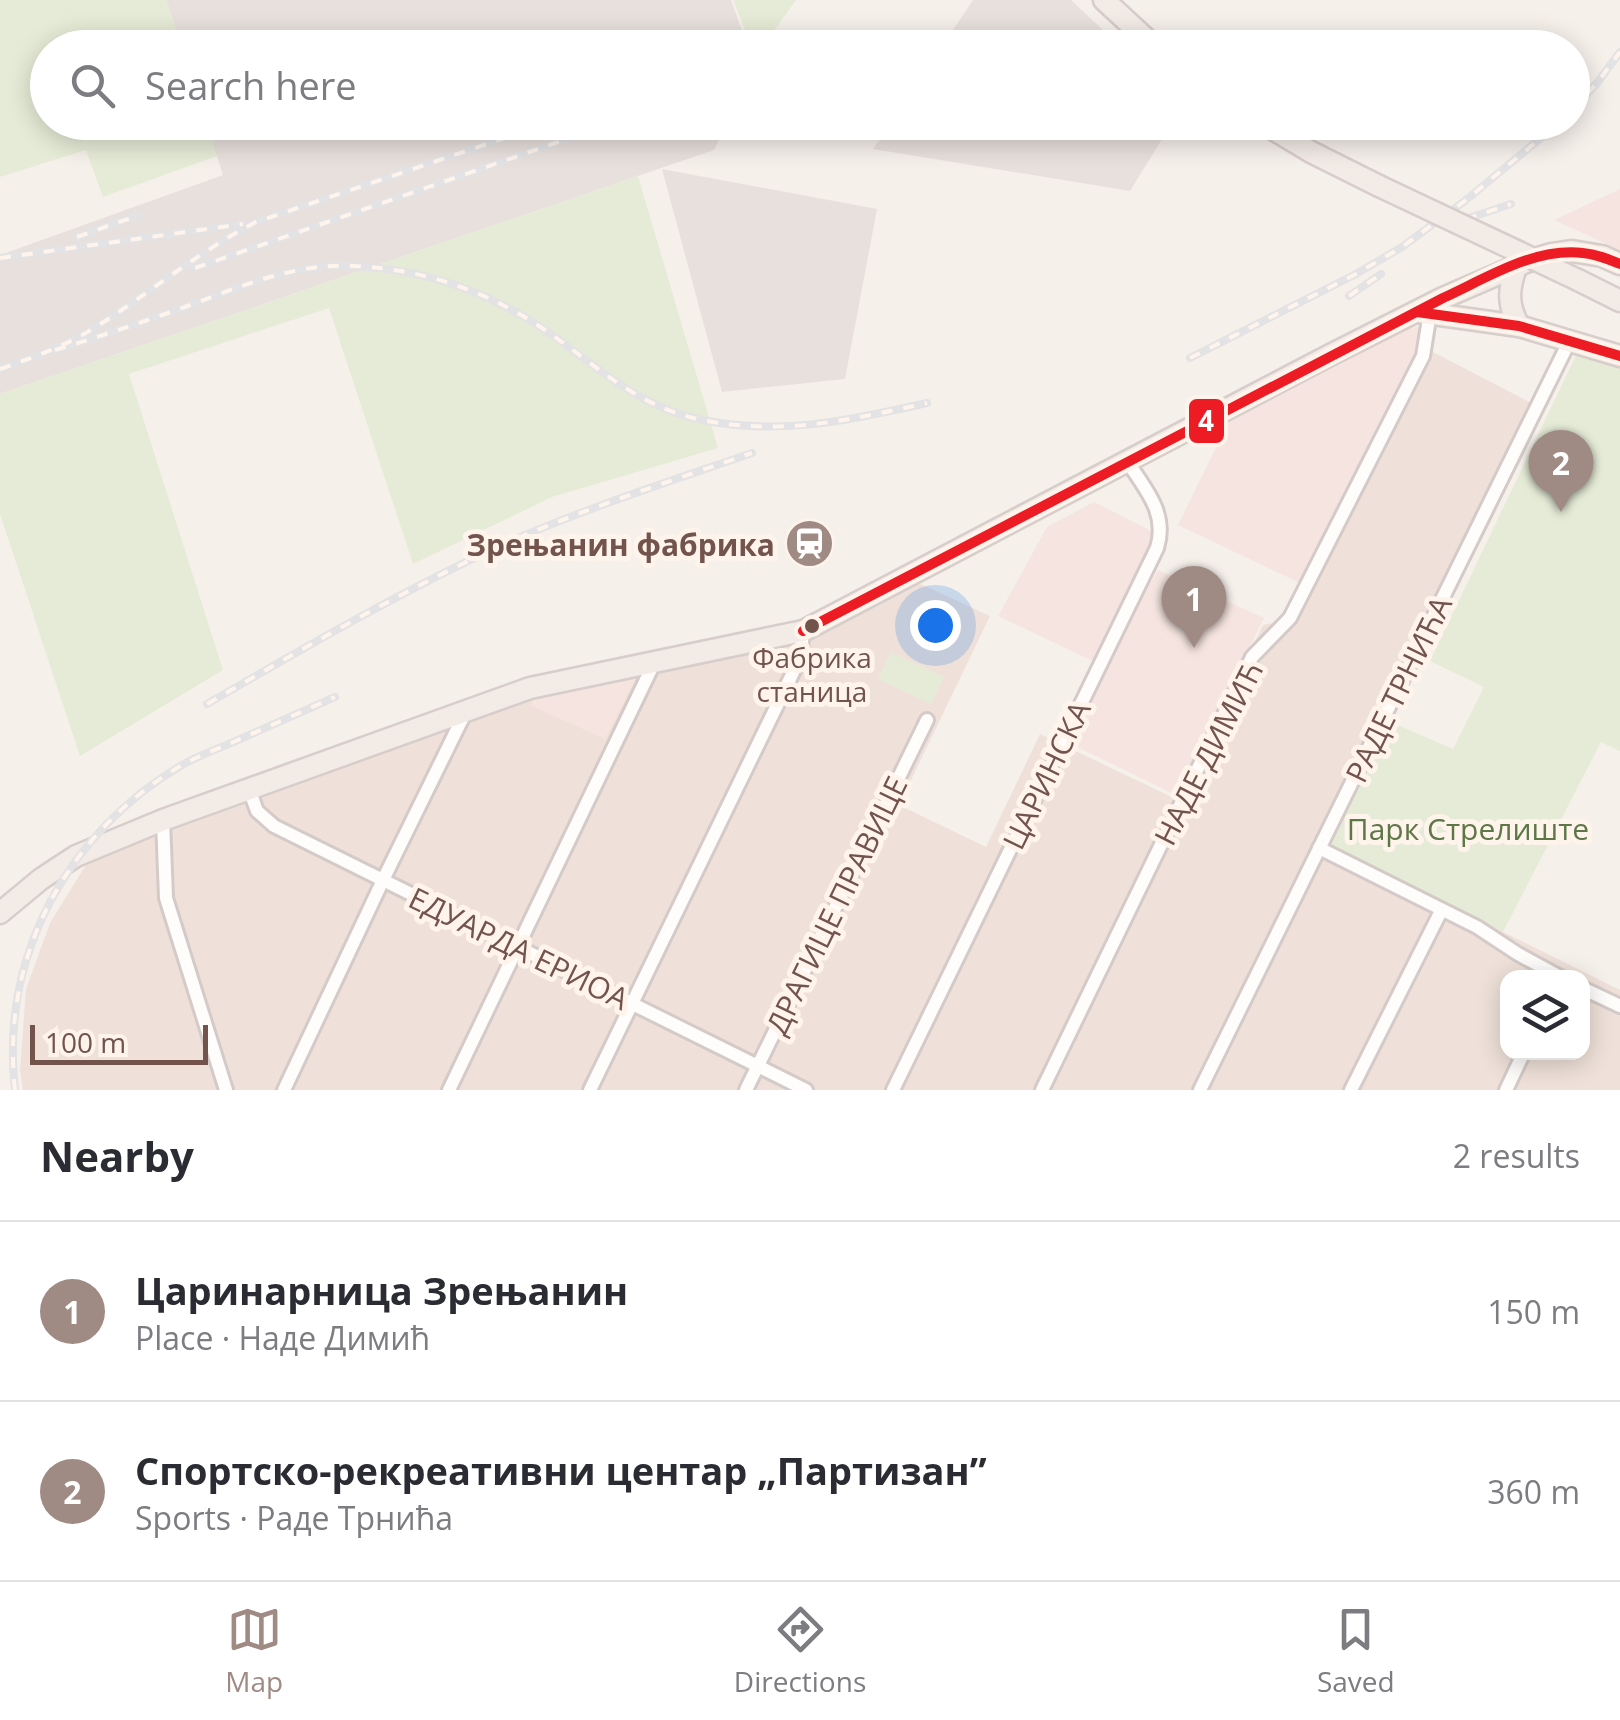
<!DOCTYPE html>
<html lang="en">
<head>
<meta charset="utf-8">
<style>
  :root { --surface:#fff; --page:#f2f2f3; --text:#2b2b33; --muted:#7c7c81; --line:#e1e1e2; --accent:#a08b84 }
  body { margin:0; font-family:"Open Sans",sans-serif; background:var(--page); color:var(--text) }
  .controls { position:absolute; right:30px; bottom:30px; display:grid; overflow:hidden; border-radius:20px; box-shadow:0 5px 25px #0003 }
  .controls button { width:90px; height:90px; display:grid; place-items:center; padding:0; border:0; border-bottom:2px solid var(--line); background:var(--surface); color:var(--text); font:50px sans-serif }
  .scale { position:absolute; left:30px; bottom:25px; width:178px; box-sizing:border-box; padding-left:10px; border:5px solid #72544d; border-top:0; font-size:28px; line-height:35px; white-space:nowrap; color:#72544d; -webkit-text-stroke:8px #fef4ec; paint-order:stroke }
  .you { position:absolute; left:935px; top:625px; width:35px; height:35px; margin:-25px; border:8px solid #fff; border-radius:50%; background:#1a73e8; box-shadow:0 0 0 15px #1a73e833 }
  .badge { display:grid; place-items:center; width:65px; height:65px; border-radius:50%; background:var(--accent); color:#fff; font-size:32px; font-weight:700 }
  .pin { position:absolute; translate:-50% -82px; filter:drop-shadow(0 2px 5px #0008) }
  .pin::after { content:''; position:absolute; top:52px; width:35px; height:30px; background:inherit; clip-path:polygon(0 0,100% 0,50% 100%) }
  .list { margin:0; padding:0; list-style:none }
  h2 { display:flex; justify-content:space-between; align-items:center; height:130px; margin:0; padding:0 40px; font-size:42px }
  h2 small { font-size:32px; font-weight:400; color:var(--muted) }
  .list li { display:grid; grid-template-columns:65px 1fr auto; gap:30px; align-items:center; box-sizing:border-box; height:180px; padding:0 40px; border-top:2px solid var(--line) }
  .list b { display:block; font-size:38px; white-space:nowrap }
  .list p { margin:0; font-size:32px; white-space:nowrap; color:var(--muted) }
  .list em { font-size:32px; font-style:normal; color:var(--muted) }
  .icon { flex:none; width:55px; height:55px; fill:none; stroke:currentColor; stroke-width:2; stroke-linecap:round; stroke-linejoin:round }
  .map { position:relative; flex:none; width:1620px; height:1090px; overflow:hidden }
  .search { position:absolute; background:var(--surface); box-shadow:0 5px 25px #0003; left:30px; right:30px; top:30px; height:110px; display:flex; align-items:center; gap:25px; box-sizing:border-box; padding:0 35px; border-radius:55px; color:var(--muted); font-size:38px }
  .sheet { height:490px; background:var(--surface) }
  nav { display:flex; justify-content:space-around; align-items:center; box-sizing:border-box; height:140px; border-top:2px solid var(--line); background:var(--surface); font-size:28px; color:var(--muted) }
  nav a { display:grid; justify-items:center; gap:5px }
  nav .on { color:var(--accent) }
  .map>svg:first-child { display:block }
  .residential { fill:#efe1d9; fill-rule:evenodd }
  .commercial { fill:#f5e4df }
  .industrial { fill:#e8e0dc }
  .green { fill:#e6ebd7 }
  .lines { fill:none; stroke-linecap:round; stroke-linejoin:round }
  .minor-casing { stroke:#d4cbc8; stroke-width:18 }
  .primary-casing { stroke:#d7cdca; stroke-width:25 }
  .minor { stroke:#fefdfc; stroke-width:12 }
  .primary { stroke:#f2ebe6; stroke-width:20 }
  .rail-casing { stroke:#e3e2e4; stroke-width:8 }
  .rail { stroke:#fef4ec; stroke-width:4; stroke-dasharray:11; stroke-linecap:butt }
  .primary-bridge-casing { stroke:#d7cdca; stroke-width:25; stroke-linecap:butt }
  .primary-bridge { stroke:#f2ebe6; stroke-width:20 }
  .bus-1-casing { stroke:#fef4ec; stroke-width:18 }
  .bus-1 { stroke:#ed1c24; stroke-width:10 }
  .bus-dot { fill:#72544d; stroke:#fef4ec; stroke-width:4 }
  .labels { text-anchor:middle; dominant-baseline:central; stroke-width:10; stroke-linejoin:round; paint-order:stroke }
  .bus-label { font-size:28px; fill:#72544d; stroke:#fef4ec }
  .poi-label { font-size:30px; font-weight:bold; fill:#72544d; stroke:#fef4ec; text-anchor:end }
  .street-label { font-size:30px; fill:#72544d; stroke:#fef4ec }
  .park-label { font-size:30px; fill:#5d7746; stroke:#fef4ec }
  .line-badge { stroke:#fef4ec; stroke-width:4 }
  .badge-label { font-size:28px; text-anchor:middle; font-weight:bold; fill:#fff }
</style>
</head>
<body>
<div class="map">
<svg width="1620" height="1090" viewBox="0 0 1620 1090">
  <rect width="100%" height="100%" fill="#f6f0eb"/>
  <path class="residential" d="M1431 351 1541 408 1328 845 1620 990V1090H23L20 1070 26 989 50 923 87 863 530 690 825 627 914 581 990 616 899 805 986 847 1040 734 1178 800 1263 625 1292 619ZM1508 978H1582V1052H1508Z"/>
  <g class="commercial">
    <path d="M1620 189V250L1554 220Z"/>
    <path d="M1419 327 1417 355 1300 583 1178 525 1229 421 1403 329Z"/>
    <path d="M1094 502 1155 533 1095 662 998 616 1047 527Z"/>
    <path d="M1158 570 1264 618 1176 795 1069 743 1129 619Z"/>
    <path d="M636 670 637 676 605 739 532 706 533 692Z"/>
  </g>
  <g class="industrial">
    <path d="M166 0H731L748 47H182Z"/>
    <path d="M973 0H1071L1121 47 941 48Z"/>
    <path d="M206 123H727L714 150 0 394V255L223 175Z"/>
    <path d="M891 123V122L1172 123 1130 191 873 149Z"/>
    <path d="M662 169 877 209 845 379 722 392Z"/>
  </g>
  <g class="green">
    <path d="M0 0H166L182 47 48 48V122L206 123 217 156 103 197 86 150 0 177Z"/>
    <path d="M733 0H796L762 47 752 48Z"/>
    <path d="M638 176 718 448 552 497 413 564 329 308 129 374 223 670 80 756 0 514V394Z"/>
    <path d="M1579 349 1620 362V751L1601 742 1503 932 1328 845 1393 723 1453 749 1484 687 1430 661Z"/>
    <path d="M891 652 944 677 931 704 878 679Z"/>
  </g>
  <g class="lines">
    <defs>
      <g id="minor">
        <path d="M249 789 257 811 274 826 806 1090"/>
        <path d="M163 820 166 898 226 1090"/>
        <path d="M1319 848 1477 927 1518 954 1562 978"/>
        <path d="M1582 988 1620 1006"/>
        <path d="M284 1090 383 880 465 713"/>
        <path d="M449 1090 654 663"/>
        <path d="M590 1090 800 658 803 631"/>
        <path d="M746 1090 927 720"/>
        <path d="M893 1090 1157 548C1168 513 1145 489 1127 461"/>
        <path d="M1042 1090 1252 657 1290 618 1423 356 1430 313"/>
        <path d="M1200 1090 1569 342"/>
        <path d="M1351 1090 1441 911"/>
        <path d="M1506 1090 1524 1052"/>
      </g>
      <g id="primary">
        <path d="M1104 0 1156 48"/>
        <path d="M1261 122 1311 152 1379 186"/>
        <path d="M1517 265C1508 289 1507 304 1519 326"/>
        <path d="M1578 280 1620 301"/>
        <path d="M1419 312 1519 326 1620 356"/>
        <path d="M0 913 41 879 76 856 163 820 530 688 803 631 1332 354 1443 298 1526 262 1551 254 1572 251 1602 256 1620 264"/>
      </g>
    </defs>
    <use href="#minor" class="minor-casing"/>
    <use href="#primary" class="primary-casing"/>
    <use href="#minor" class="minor"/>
    <use href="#primary" class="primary"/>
    <defs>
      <g id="rail">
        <path d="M1572 110 1597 83 1620 52"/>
        <path d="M1445 226 1511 204"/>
        <path d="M77 237 139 215"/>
        <path d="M0 258 243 224"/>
        <path d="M195 268 616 122"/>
        <path d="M1349 296 1381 274"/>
        <path d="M55 350C99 337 142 322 185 307 239 287 294 263 353 266 421 269 482 289 539 326 594 362 633 406 702 420 783 436 849 420 927 403"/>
        <path d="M1190 358 1356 274 1402 247 1466 200 1560 122"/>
        <path d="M0 369C35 357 68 345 99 325 152 291 200 251 256 222L552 122"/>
        <path d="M207 704C304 648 400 592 502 545 583 509 668 482 752 453"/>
        <path d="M15 1090C0 955 68 832 182 765 200 755 220 748 238 740 270 726 303 711 335 697"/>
      </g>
    </defs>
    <use href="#rail" class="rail-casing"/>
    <use href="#rail" class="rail"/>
    <defs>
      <path id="primary-bridge" d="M1379 186 1578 280"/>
    </defs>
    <use href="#primary-bridge" class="primary-bridge-casing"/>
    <use href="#primary-bridge" class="primary-bridge"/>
    <defs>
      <g id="bus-1">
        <path d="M1417 312 1519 326 1620 356"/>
        <path d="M803 631 1443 298C1485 279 1534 247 1583 253 1596 254 1608 259 1620 264"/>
      </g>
    </defs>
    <use href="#bus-1" class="bus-1-casing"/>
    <use href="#bus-1" class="bus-1"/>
  </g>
  <defs>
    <symbol id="station-disc" viewBox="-11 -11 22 22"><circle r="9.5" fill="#a08b84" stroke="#fef4ec"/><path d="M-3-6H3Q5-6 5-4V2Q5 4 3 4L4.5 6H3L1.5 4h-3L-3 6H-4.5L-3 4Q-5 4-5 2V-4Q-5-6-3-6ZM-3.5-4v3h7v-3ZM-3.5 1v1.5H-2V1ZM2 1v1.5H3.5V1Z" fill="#fff"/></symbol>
  </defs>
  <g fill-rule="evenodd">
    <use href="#station-disc" x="782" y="516" width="55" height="55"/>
  </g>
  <circle class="bus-dot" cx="812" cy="626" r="9"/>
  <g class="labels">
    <g class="bus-label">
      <text x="812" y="657">Фабрика<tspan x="812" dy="34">станица</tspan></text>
    </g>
    <g class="poi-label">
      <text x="775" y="544">Зрењанин фабрика</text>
    </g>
    <g class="street-label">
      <text transform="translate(1398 689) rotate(-64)">РАДЕ ТРНИЋА</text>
      <text transform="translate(1208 753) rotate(-63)">НАДЕ ДИМИЋ</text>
      <text transform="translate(1046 775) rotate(-64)">ЦАРИНСКА</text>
      <text transform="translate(836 905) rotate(-64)">ДРАГИЦЕ ПРАВИЦЕ</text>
      <text transform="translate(519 948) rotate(26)">ЕДУАРДА ЕРИОА</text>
    </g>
    <g class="park-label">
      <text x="1468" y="828">Парк Стрелиште</text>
    </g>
  </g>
  <rect class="line-badge" x="1187" y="397" width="39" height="48" rx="10" fill="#ed1c24"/>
  <g class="badge-label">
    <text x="1206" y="431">4</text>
  </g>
</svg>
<div class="controls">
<button><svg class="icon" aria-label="layers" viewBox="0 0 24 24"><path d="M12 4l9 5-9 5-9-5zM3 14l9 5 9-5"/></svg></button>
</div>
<div class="scale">100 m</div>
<div class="you"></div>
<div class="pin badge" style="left:1194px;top:648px">1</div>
<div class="pin badge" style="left:1561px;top:512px">2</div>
<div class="search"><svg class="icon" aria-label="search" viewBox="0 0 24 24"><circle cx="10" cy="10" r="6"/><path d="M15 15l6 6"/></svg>Search here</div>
</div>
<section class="sheet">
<h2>Nearby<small>2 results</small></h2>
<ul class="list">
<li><span class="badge">1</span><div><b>Царинарница Зрењанин</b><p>Place · Наде Димић</p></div><em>150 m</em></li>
<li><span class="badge">2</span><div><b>Спортско-рекреативни центар „Партизан”</b><p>Sports · Раде Трнића</p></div><em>360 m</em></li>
</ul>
</section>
<nav>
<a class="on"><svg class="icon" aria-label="map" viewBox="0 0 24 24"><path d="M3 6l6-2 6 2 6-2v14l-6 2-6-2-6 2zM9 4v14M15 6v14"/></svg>Map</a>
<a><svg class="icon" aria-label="directions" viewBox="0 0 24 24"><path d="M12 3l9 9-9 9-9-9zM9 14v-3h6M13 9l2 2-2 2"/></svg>Directions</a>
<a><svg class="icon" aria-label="saved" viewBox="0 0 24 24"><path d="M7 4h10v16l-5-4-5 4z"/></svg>Saved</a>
</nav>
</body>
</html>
